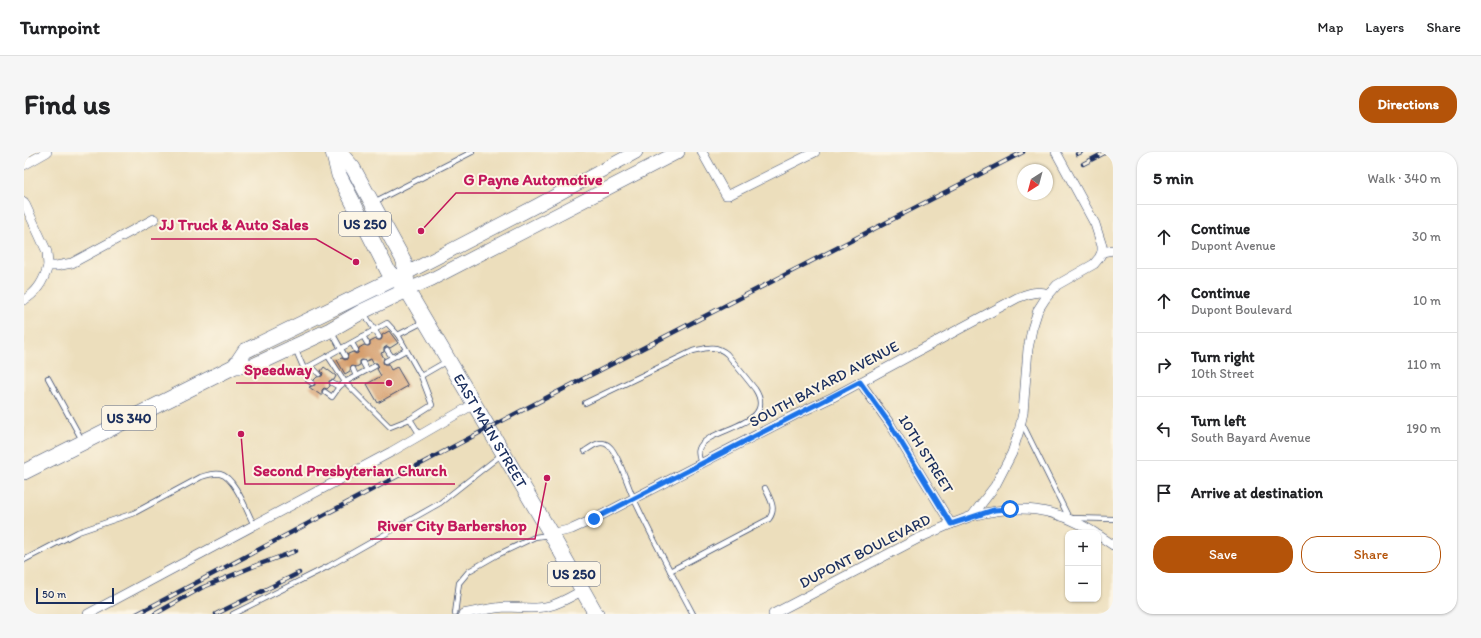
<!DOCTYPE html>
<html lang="en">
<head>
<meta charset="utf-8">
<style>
  :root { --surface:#fff; --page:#f6f6f6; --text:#202124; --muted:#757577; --line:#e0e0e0; --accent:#b45309 }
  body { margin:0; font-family:Itim,sans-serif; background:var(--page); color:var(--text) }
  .controls { position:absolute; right:12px; bottom:12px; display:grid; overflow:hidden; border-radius:8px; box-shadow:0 1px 3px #0004 }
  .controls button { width:36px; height:36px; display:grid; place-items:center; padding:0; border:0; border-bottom:1px solid var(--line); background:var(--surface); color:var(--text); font:20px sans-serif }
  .compass { position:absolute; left:993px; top:12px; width:36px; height:36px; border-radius:50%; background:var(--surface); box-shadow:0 1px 3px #0004; rotate:216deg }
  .scale { position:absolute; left:12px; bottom:10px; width:78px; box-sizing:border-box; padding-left:4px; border:2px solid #1b2f5e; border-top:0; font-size:11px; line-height:14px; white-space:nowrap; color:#1b2f5e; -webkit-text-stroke:3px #fcf5e5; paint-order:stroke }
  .stop { position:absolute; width:12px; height:12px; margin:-9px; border:3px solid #1a73e8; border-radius:50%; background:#fff }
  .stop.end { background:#1a73e8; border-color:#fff; box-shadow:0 1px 4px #0008 }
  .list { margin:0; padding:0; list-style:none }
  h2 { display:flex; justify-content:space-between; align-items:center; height:52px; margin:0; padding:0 16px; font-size:17px }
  h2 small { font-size:13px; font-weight:400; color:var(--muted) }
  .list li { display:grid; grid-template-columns:26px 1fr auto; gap:12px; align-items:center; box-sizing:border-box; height:64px; padding:0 16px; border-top:1px solid var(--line) }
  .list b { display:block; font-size:15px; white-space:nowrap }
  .list p { margin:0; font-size:13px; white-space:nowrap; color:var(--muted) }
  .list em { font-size:13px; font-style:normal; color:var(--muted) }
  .actions { display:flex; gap:8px; padding:12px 16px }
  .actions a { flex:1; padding:9px 0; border:1px solid var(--accent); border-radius:16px; text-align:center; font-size:14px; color:var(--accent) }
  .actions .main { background:var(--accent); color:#fff }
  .icon { flex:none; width:22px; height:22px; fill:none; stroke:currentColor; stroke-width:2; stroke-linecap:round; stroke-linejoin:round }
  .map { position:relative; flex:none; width:1089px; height:462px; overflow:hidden; border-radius:16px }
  header { display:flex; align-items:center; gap:24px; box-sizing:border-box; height:56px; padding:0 20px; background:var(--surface); border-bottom:1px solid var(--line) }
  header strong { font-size:19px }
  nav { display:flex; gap:22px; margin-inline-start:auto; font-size:14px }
  .intro { display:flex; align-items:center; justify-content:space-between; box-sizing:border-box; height:96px; padding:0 24px }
  h1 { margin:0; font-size:28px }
  .button { padding:10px 18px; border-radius:16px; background:var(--accent); color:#fff; font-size:14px; font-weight:700 }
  main { display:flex; gap:24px; padding:0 24px }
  aside { flex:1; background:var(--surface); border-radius:16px; box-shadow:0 1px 3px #0004 }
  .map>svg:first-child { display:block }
  .building { fill:#d59e6d }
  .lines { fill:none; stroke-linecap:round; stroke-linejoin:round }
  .lane-casing { stroke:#3a496c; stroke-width:6 }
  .street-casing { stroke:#3a496c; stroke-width:10 }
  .secondary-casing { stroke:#3a496c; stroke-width:14 }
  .primary-casing { stroke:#3a496c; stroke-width:16 }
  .lane { stroke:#fff; stroke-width:4.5 }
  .street { stroke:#fff; stroke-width:9 }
  .secondary { stroke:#fff; stroke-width:13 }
  .primary { stroke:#fff; stroke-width:15 }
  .rail-casing { stroke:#1b2f5e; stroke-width:4.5 }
  .rail { stroke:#fcf5e5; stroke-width:3; stroke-dasharray:9; stroke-linecap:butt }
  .route { stroke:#1a73e8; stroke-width:5 }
  .labels { text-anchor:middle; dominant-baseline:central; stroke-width:4; stroke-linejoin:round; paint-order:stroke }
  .shield { fill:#fcf5e5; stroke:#5e6a86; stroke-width:1 }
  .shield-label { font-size:14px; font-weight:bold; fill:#1b2f5e }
  .street-label { font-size:15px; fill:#1b2f5e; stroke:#fcf5e5 }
  .leader { fill:none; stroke:#c2185b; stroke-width:1.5 }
  .callout-dot { fill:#c2185b; stroke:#fcf5e5; stroke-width:1.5 }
  .callout-label { font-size:16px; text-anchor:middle; font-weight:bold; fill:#c2185b; stroke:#fcf5e5; stroke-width:4; stroke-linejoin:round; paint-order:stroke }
</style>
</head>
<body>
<header>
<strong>Turnpoint</strong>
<nav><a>Map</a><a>Layers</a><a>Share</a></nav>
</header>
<div class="intro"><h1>Find us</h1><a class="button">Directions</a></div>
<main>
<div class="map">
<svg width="1089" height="462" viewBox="0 0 1089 462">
  <rect width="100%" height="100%" fill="#fcf5e5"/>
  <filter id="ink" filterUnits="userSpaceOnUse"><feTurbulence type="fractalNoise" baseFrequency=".025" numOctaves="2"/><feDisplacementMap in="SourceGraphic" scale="8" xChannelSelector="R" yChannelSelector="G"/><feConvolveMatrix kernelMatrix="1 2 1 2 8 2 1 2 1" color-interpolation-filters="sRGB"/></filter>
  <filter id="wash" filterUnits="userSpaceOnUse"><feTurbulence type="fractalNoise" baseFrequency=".012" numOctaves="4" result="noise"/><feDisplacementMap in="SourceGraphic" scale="16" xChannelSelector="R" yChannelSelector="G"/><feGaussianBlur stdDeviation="0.9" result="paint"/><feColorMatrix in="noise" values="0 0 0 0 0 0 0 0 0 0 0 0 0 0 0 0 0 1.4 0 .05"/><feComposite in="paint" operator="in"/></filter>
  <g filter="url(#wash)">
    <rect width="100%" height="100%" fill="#ecdebc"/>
    <g id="blocks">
      <g class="building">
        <path d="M365 179 374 191 366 196 363 194 360 196V200L357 201 360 206 359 210 360 212H364L367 218 373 215 384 234 354 251 343 232 357 224 353 217 355 215 353 211H349L347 207 342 209 338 208 336 209V213L332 215 327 214 326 219 321 222 313 208 318 206 321 208 323 207 324 202 329 200 332 202 334 201 335 196 340 193 344 194 346 193V190L352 187 354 188H357L358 186V183Z"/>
        <path d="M300 215 312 224 310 228 305 229 306 234 303 237 300 236 298 238V244L285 235 291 233 290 228 293 225 298 224 299 221 297 219Z"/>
      </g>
    </g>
  </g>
  <g filter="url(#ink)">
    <use href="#blocks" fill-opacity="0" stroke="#3a496c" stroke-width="1"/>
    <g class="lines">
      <defs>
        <g id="lane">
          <path d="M350 50 448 0"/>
          <path d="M340 161 355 185"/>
          <path d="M307 179 321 204"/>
          <path d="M374 183 397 224 423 209"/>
          <path d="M339 184 343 191"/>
          <path d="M328 191 332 198"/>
          <path d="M271 196 280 217 363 171 374 183 399 170"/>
          <path d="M363 198 368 205"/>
          <path d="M362 209 382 198"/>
          <path d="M339 211 343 218"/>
          <path d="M287 214 295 222"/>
          <path d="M351 214 321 230 366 275 386 267"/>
          <path d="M280 217 284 228 288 231"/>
          <path d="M329 217 332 224"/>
          <path d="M24 226 58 288"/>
          <path d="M308 231 315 235"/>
          <path d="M301 240 308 245 315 235 321 230 304 204"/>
          <path d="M561 251 669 199C682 196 692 192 703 202L731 237C756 275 682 275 675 297 673 302 676 307 677 312"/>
          <path d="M998 271 1045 366 1089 367"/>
          <path d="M396 283 386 267 408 253 397 224"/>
          <path d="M561 299C568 294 577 287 585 294 594 301 604 335 610 347 628 386 649 424 669 462"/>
          <path d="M0 408 54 380 110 361 177 325C183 323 189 321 196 322 211 325 223 360 230 373"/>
          <path d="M646 419 745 367C753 356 746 347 741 336"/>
          <path d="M209 462 305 414 416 351 477 303"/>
          <path d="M431 462 435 431 445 419 473 403 511 385 525 383"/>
        </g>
        <g id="street">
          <path d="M678 0 702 43H705L791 0"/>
          <path d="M0 13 23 0"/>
          <path d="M0 50 23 100 24 114"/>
          <path d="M1078 100 1089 98"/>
          <path d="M0 148C14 140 20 128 24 114H32L48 111 130 67"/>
          <path d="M836 230 866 272 927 372"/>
          <path d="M948 364C994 352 1030 354 1071 381"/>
          <path d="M527 382 548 377 570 367 771 263 809 245 993 146C1004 142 1013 138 1024 142"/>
          <path d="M1074 383 1089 393"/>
          <path d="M64 462 367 300 450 252"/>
          <path d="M439 462C453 459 467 456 482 455 496 455 511 458 525 454 537 451 548 444 559 438"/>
          <path d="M749 462 895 386 927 372 948 364 971 334 988 301 995 279 999 261 1004 197 1008 177 1014 158 1021 147 1033 133 1070 112 1075 106 1078 100V94L1071 72 1032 0"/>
        </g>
        <g id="secondary">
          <path d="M381 122 512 54 612 0"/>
          <path d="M383 138 408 127 654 0"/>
        </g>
        <g id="primary">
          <path id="s1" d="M309 0 315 23 364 119 383 138 527 382 572 462"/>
          <path d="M315 0 329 16 380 109 383 131"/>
          <path d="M211 214 221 199 380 122"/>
          <path d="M0 320 211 214H229L306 178 339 159 383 138"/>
        </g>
      </defs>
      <use href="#lane" class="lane-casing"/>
      <use href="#street" class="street-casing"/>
      <use href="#secondary" class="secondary-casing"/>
      <use href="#primary" class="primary-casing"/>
      <use href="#lane" class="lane"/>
      <use href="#street" class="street"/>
      <use href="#secondary" class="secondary"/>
      <use href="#primary" class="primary"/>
      <defs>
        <g id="rail">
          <path d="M1053 2 1057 0"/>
          <path d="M1059 12 1082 0"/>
          <path d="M113 462 491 262 999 0"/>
          <path d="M131 462 177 436 233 413 272 399"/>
          <path d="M192 462 275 421"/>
        </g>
      </defs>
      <use href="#rail" class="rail-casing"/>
      <use href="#rail" class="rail"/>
    </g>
  </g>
  <g class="lines" filter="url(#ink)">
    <path class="route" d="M570 367 836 230 866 272 927 372 970 358 986 357"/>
  </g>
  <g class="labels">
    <g class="shield">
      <rect x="315" y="60" width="52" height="24" rx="3"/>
      <rect x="78" y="254" width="54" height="24" rx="3"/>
      <rect x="524" y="410" width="52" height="24" rx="3"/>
    </g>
    <g class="shield-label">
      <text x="341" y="72">US 250</text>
      <text x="105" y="266">US 340</text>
      <text x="550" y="422">US 250</text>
    </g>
    <g class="street-label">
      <text transform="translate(800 232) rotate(-28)">SOUTH BAYARD AVENUE</text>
      <text stroke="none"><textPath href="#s1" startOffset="322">EAST MAIN STREET</textPath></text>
      <text transform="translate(902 302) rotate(58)">10TH STREET</text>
      <text transform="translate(841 399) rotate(-27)">DUPONT BOULEVARD</text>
    </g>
  </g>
  <path class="leader" d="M397 79L432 41H585M332 110L292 87H127M365 231L296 231H212M217 282L221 332H431M523 326L511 387H346"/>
  <g class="callout-dot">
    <circle cx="397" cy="79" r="4"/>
    <circle cx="332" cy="110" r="4"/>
    <circle cx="365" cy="231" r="4"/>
    <circle cx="217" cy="282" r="4"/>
    <circle cx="523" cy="326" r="4"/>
  </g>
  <g class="callout-label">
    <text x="509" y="33">G Payne Automotive</text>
    <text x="210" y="78">JJ Truck &amp; Auto Sales</text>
    <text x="254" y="223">Speedway</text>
    <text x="326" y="324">Second Presbyterian Church</text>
    <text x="428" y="379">River City Barbershop</text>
  </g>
</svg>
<div class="controls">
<button>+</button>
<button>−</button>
</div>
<svg class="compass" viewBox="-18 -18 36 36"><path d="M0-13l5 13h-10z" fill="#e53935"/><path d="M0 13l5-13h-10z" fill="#757577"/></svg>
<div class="scale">50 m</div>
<div class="stop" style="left:986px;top:357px"></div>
<div class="stop end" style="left:570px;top:367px"></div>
</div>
<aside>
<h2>5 min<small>Walk · 340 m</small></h2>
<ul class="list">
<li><svg class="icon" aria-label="ahead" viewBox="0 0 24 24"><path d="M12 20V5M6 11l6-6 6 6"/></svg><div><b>Continue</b><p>Dupont Avenue</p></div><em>30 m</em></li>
<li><svg class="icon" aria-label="ahead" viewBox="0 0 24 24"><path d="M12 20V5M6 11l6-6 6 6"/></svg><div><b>Continue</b><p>Dupont Boulevard</p></div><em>10 m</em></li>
<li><svg class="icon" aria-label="right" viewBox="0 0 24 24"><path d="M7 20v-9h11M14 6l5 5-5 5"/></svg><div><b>Turn right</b><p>10th Street</p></div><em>110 m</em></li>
<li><svg class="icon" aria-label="left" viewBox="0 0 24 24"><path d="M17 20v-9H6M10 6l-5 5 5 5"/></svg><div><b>Turn left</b><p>South Bayard Avenue</p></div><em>190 m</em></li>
<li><svg class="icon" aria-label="arrive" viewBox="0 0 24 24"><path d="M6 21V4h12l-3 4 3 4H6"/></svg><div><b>Arrive at destination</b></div></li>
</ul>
<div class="actions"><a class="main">Save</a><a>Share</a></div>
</aside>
</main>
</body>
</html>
